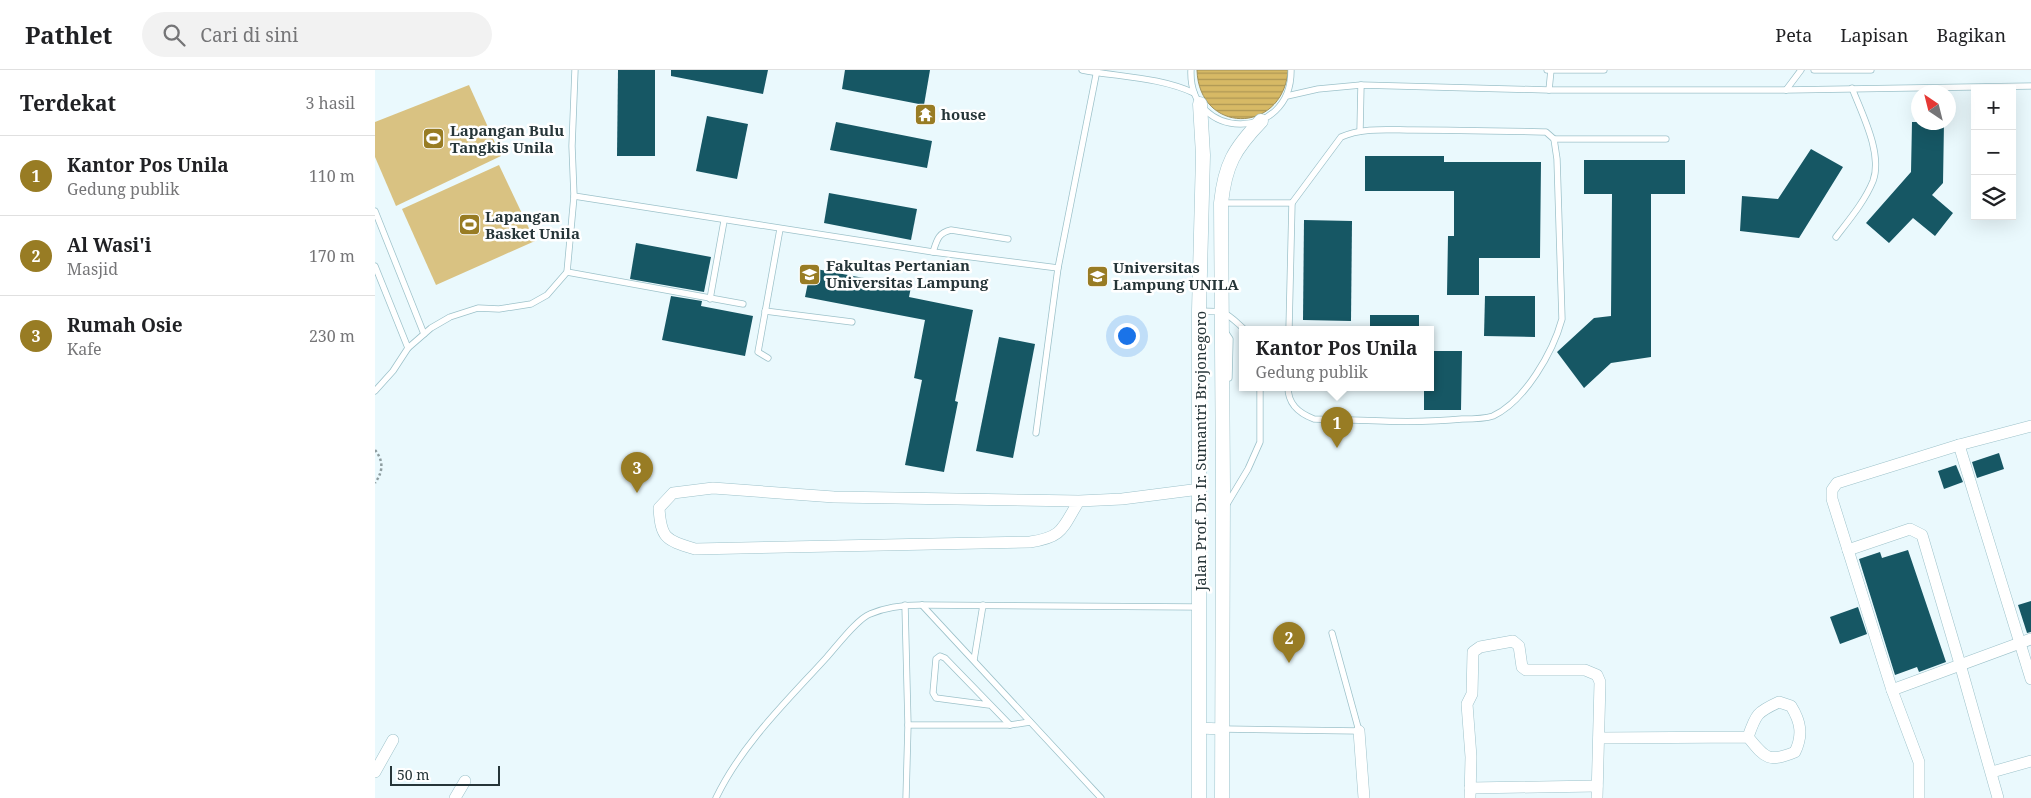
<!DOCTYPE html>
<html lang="id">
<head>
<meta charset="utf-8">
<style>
  :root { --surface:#fff; --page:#f2f2f2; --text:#202124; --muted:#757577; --line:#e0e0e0; --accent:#987c24 }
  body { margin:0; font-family:"Noto Serif",serif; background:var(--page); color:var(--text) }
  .controls { position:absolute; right:15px; top:15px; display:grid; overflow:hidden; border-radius:0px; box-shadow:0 5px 20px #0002 }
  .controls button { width:45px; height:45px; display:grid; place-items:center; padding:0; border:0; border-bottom:1px solid var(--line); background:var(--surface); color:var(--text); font:25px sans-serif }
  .compass { position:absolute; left:1536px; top:15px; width:45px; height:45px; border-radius:50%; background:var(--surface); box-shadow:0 5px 20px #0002; rotate:325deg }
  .scale { position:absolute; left:15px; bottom:12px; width:110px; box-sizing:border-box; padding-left:5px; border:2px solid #263538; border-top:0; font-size:14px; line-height:18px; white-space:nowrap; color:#263538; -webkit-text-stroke:4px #fff; paint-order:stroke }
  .you { position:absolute; left:751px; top:265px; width:18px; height:18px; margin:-12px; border:4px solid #fff; border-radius:50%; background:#1a73e8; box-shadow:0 0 0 8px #1a73e833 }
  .badge { display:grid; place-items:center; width:32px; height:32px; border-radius:50%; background:var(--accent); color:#fff; font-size:16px; font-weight:700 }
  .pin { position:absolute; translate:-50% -41px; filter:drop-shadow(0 1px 2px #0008) }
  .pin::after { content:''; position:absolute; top:26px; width:18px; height:15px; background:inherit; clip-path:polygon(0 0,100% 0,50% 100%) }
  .popup { position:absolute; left:864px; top:256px; width:195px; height:65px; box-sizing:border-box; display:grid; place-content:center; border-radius:0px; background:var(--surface); filter:drop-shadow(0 1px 4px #0005); font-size:16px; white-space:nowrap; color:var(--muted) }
  .popup b { font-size:19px; color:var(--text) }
  .popup::after { content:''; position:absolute; left:50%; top:100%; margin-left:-10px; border:10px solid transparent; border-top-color:var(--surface) }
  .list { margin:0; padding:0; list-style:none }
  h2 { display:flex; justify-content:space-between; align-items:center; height:65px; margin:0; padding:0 20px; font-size:21px }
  h2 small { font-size:16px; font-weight:400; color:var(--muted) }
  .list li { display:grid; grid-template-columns:32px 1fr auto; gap:15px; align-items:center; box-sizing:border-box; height:80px; padding:0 20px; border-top:1px solid var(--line) }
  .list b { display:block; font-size:19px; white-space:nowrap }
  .list p { margin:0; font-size:16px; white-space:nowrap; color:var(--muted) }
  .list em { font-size:16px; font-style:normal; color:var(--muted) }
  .icon { flex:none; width:28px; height:28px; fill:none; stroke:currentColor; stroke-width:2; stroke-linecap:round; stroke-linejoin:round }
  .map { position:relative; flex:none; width:1656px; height:728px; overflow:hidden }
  header { display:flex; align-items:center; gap:30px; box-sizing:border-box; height:70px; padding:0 25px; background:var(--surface); border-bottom:1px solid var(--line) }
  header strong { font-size:24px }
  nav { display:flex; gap:28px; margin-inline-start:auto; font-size:18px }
  .search { width:350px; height:45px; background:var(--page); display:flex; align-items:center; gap:12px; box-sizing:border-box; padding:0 18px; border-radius:28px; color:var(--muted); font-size:19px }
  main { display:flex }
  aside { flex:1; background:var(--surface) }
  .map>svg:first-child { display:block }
  .green { fill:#d9c282 }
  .water { fill:url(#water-rules); stroke:#a29158 }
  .building { fill:#165764 }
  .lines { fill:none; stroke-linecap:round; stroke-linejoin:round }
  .service-casing { stroke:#9dc2ca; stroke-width:7 }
  .minor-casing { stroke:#9dc2ca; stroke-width:12 }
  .tertiary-casing { stroke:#9dc2ca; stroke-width:15 }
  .path { stroke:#8e9da0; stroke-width:2.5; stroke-dasharray:2.5 2.5; stroke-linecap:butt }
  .service { stroke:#fff; stroke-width:5.5 }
  .minor { stroke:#fff; stroke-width:11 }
  .tertiary { stroke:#fff; stroke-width:14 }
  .labels { text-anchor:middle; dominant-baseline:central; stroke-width:5; stroke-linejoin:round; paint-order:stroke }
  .poi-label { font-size:15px; font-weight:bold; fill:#263538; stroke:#fff; text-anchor:start }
  .street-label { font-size:15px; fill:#263538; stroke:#fff }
</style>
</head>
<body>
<header>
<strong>Pathlet</strong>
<div class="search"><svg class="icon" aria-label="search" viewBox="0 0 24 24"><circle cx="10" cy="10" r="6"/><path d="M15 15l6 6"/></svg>Cari di sini</div>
<nav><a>Peta</a><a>Lapisan</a><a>Bagikan</a></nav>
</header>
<main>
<aside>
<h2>Terdekat<small>3 hasil</small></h2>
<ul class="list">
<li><span class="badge">1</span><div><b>Kantor Pos Unila</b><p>Gedung publik</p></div><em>110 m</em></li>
<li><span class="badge">2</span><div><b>Al Wasi'i</b><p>Masjid</p></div><em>170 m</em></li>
<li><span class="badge">3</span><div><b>Rumah Osie</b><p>Kafe</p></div><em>230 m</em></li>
</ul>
</aside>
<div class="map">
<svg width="1656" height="728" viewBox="0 0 1656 728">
  <defs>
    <pattern id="water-rules" width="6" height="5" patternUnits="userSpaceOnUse" patternTransform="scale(1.25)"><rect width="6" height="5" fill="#d7b965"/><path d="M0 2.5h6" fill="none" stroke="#ae9754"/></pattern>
  </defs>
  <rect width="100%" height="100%" fill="#eaf9fd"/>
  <g class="green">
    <path d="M94 15 126 86 21 136 0 87V52Z"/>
    <path d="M124 95 160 171 61 215 27 139Z"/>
  </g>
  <path class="water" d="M822 0H913V2C906 65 824 64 822 0Z"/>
  <g class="building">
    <path d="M243 0H280V86H242Z"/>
    <path d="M296 0H393L388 24 296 6Z"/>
    <path d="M470 0H555L549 35 467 19Z"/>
    <path d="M332 46 373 54 362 109 321 101Z"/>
    <path d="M461 52 557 71 552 98 455 80Z"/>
    <path d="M1537 52H1569L1568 113 1557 125 1578 143 1560 166 1538 148 1514 173 1491 153 1536 102Z"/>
    <path d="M1436 79 1468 97 1424 168 1365 161 1367 126 1403 129Z"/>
    <path d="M990 86H1069V92H1166L1165 188H1104V225H1072L1073 166H1079V121H990Z"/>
    <path d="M1209 90H1310V124H1276V287L1236 293 1209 318 1182 282 1219 248 1236 246 1237 124H1209Z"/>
    <path d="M454 123 542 139 536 170 449 153Z"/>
    <path d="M929 150 977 151 976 251 928 250Z"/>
    <path d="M261 173 336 187 329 222 255 209Z"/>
    <path d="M436 198 536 217 534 227 598 240 580 331 583 332 569 402 530 395 547 310 539 308 550 250 430 227Z"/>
    <path d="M296 226 327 231 326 236 378 246 370 286 287 270Z"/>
    <path d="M1110 226H1160V267L1109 266Z"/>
    <rect x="995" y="245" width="49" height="14"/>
    <path d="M624 267 660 274 638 388 601 381Z"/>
    <path d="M1056 281H1087L1086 340H1049V317H1056Z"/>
    <path d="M1624 383 1629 399 1602 408 1597 392Z"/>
    <path d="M1581 395 1588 412 1569 419 1563 401Z"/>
    <path d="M1533 480 1571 592 1544 602 1542 597 1520 605 1484 489 1505 482 1507 488Z"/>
    <path d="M1656 531V562L1652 563 1643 535Z"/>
    <path d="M1483 537 1492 564 1465 574 1455 547Z"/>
  </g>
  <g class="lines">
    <defs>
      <g id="service">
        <path d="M707 0C744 7 785 7 819 23"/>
        <path d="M816 0C813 71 917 73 916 0"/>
        <path d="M1172 0H1229"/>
        <path d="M1439 0H1496"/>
        <path d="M1174 20 1176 0"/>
        <path d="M1411 20 1426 0"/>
        <path d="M912 26 943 19 986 15 1174 20H1411L1656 16"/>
        <path d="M985 61 986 15"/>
        <path d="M1179 69H1291"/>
        <path d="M199 126 558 182 683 198 722 0"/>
        <path d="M846 133H917"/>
        <path d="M0 141 49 264"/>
        <path d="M1461 167C1474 150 1490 131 1498 111 1508 84 1487 44 1477 18"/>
        <path d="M558 182C562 170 563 163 576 160L633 169"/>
        <path d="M0 196 33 278"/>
        <path d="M192 202 368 234"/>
        <path d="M335 229 349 151"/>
        <path d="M390 241 477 252"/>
        <path d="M824 241C852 241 849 241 869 259"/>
        <path d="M851 263 855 269 854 308"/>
        <path d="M393 288 383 282 405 159"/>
        <path d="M913 317C913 334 923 343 939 349 988 350 1038 354 1087 349 1097 349 1109 349 1118 346 1150 331 1178 282 1187 249L1182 89 1179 69 1171 62C1126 61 1082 60 1038 60 1014 60 988 57 966 67L917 133 914 259"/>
        <path d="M0 321 18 301 33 278 56 258 75 247 103 238 124 239 156 234 172 225 192 202 199 126 197 76 200 0"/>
        <path d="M661 363 683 198"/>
        <path d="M852 434 873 399 885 372V317"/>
        <path d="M530 535 533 655 531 728"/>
        <path d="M547 535 726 728"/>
        <path d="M599 590 608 535"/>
        <path d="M614 635 561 628 558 623 561 589 565 586 570 588 635 655"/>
        <path d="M533 655H635L655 652"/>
        <path d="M848 659 984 661 957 563"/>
        <path d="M341 728C367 674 412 631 452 587 462 576 482 549 495 544 511 537 530 535 547 535L823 537"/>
      </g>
      <g id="minor">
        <path d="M1584 375 1656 609"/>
        <path d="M704 431C687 458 689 467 655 472L320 479C291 470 286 469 284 438L298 423 338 418 459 427 704 431 747 429 825 419"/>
        <path d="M1473 480 1535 459 1547 465 1585 594 1623 728"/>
        <path d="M1517 620 1656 569"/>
        <path d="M824 658 847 659"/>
        <path d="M984 661 989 728"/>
        <path d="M1224 668 1373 667C1381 644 1382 642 1404 632L1416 636C1426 652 1428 665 1420 682 1393 693 1390 688 1373 667"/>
        <path d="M0 702 18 670"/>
        <path d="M1617 702 1656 691"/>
        <path d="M1095 718 1222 716"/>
        <path d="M80 728 90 711"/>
        <path d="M1095 728 1096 687 1092 634 1097 624 1098 582 1105 577 1138 571 1144 576 1147 597 1151 600H1210L1222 605 1225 612 1222 728"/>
        <path d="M1544 728V692L1517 620 1457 429V420L1462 413 1584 375 1656 356"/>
      </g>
      <g id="tertiary">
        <path d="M824 728V241L828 85 825 34"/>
        <path d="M847 728 848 418 846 133C850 95 859 79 886 51"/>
      </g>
    </defs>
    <use href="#service" class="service-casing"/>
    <use href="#minor" class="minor-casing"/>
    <use href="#tertiary" class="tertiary-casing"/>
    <path class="path" d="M0 380C9 391 8 402 0 413"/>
    <use href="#service" class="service"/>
    <use href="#minor" class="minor"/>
    <use href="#tertiary" class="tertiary"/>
  </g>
  <defs>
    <symbol id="temple-square" viewBox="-11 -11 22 22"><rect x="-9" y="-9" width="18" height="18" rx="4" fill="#987c24" stroke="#fff"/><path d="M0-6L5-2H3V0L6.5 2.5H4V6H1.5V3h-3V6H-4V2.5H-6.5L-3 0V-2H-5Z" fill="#fff"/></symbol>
    <symbol id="stadium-square" viewBox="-11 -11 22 22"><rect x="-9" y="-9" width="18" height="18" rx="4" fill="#987c24" stroke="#fff"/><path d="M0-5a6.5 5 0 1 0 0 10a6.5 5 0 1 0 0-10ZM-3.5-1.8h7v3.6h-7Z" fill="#fff"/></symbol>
    <symbol id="university-square" viewBox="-11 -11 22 22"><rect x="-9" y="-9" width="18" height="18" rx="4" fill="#987c24" stroke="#fff"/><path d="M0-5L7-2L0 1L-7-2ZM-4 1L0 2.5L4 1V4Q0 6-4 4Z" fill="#fff"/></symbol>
  </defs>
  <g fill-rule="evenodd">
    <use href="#temple-square" x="538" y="32" width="25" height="25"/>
    <use href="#stadium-square" x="46" y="56" width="25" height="25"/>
    <use href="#stadium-square" x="82" y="142" width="25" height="25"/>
    <use href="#university-square" x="422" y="192" width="25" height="25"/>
    <use href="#university-square" x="710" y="194" width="25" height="25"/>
  </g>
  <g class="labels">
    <g class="poi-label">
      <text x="566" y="44">house</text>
      <text x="75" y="60">Lapangan Bulu<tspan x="75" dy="17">Tangkis Unila</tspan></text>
      <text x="110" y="146">Lapangan<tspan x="110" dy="17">Basket Unila</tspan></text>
      <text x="451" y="195">Fakultas Pertanian<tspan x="451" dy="17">Universitas Lampung</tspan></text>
      <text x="738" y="197">Universitas<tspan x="738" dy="17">Lampung UNILA</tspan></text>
    </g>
    <g class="street-label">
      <text transform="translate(825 381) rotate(-90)">Jalan Prof. Dr. Ir. Sumantri Brojonegoro</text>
    </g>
  </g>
</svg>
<div class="controls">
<button>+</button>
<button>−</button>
<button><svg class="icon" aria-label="layers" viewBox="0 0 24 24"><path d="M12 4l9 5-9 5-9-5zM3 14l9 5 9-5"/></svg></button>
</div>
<svg class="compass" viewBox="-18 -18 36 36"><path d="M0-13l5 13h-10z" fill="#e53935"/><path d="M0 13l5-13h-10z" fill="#757577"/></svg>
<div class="scale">50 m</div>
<div class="you"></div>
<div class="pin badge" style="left:962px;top:378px">1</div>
<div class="popup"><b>Kantor Pos Unila</b>Gedung publik</div>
<div class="pin badge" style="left:914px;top:593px">2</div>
<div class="pin badge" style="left:262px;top:423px">3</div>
</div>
</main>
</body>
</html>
